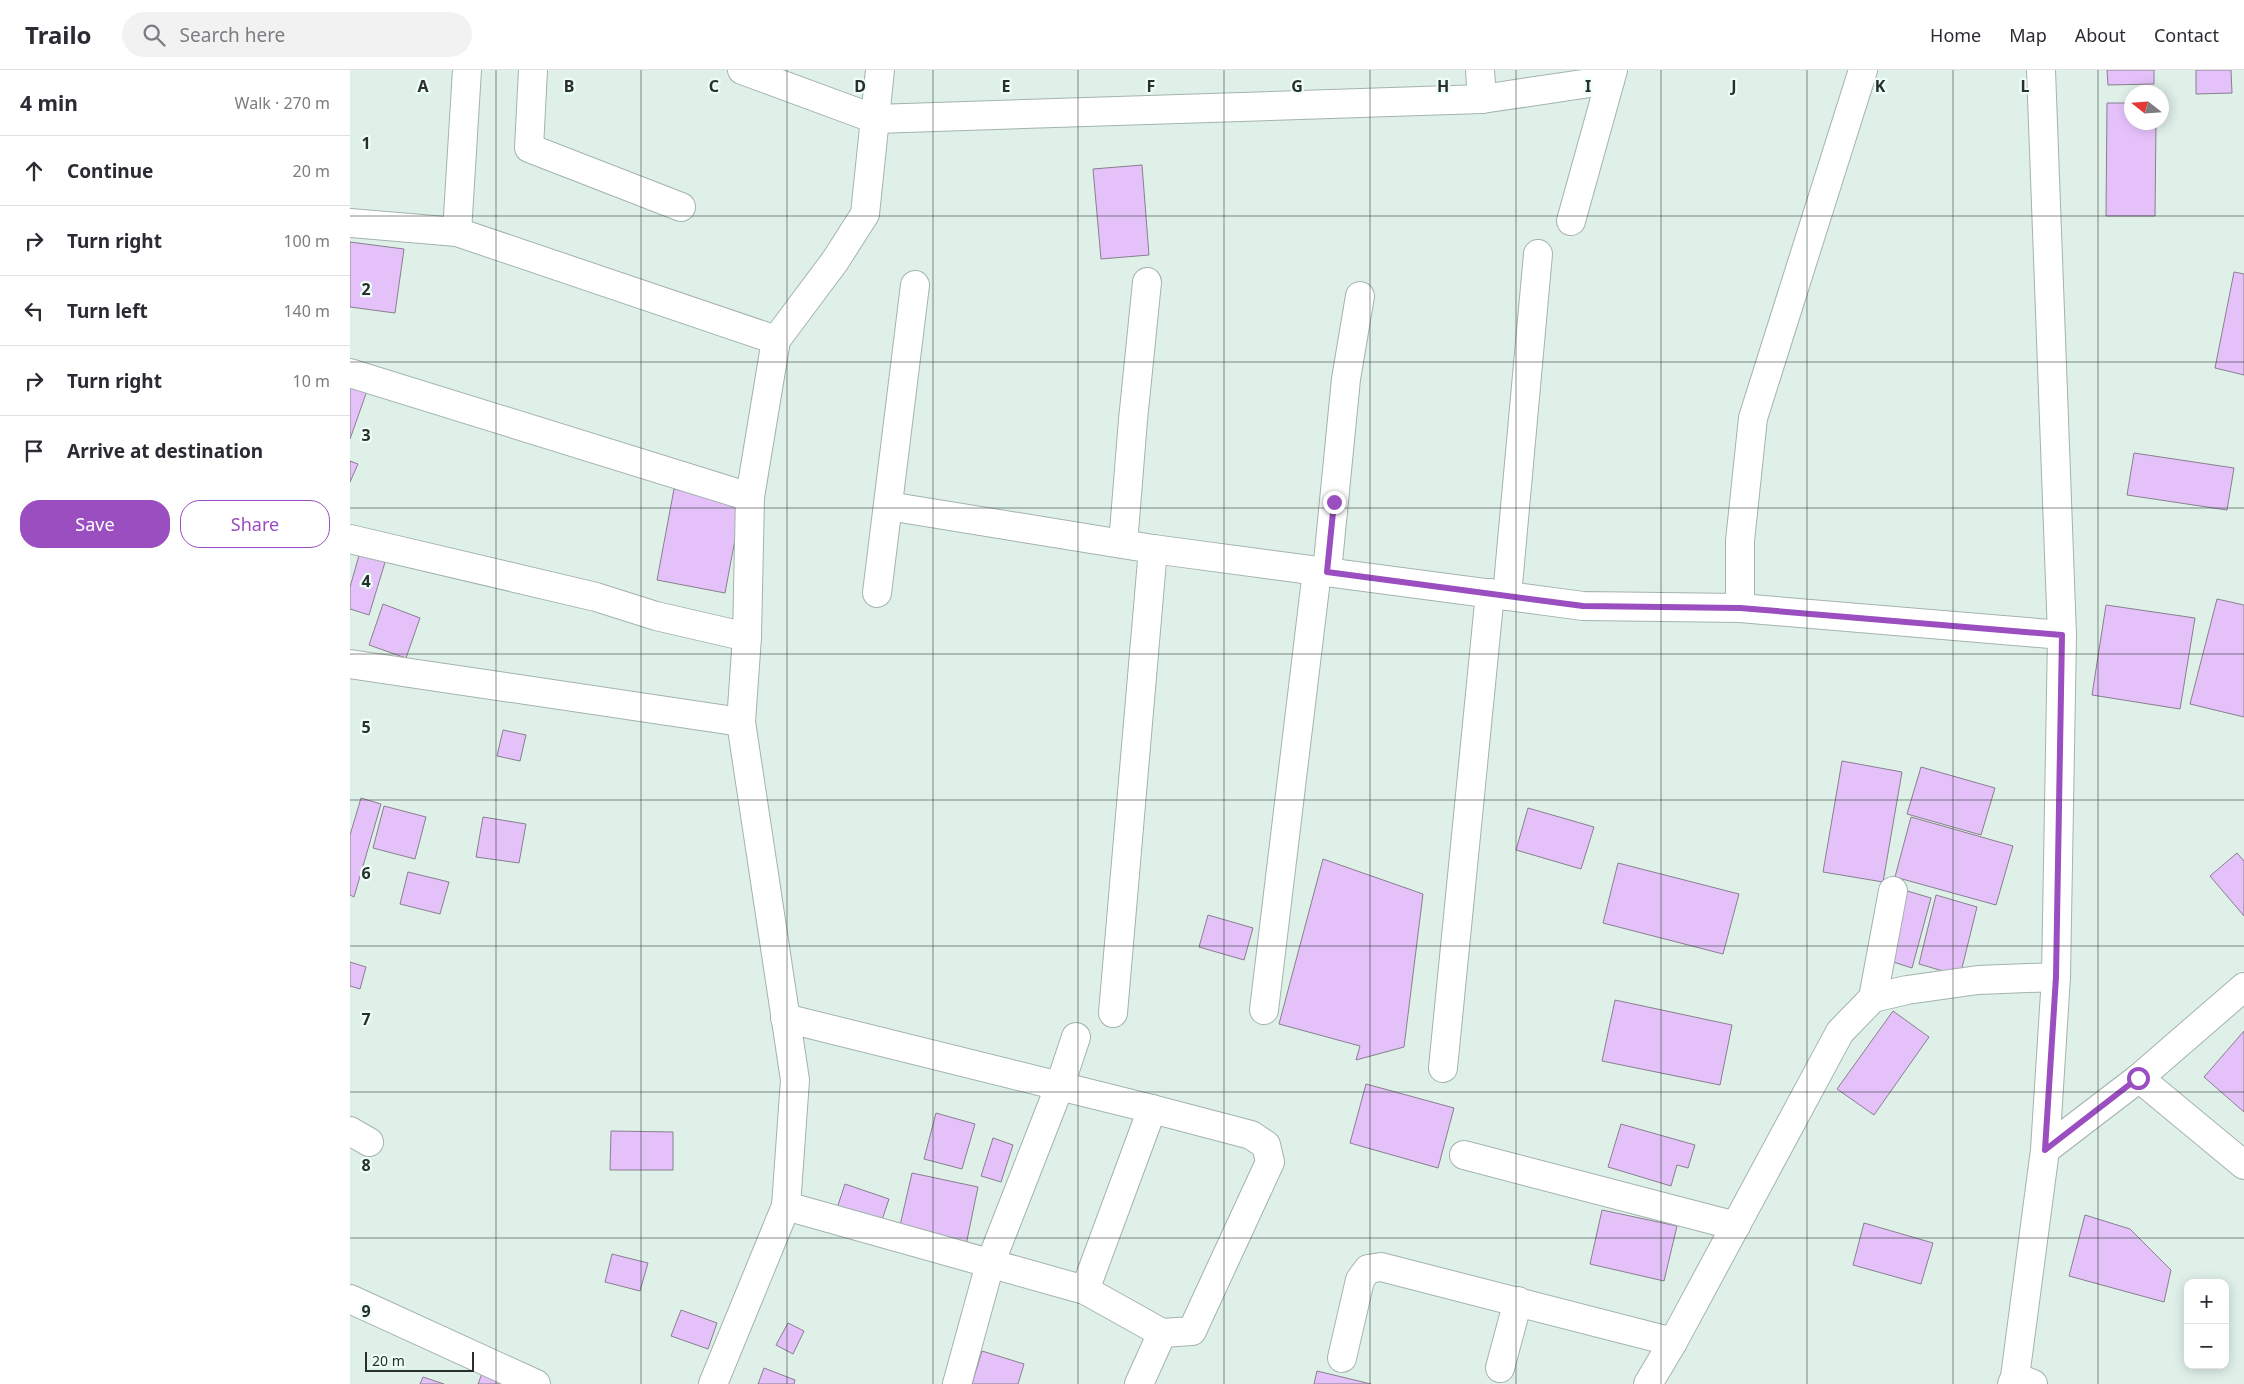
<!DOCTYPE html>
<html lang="en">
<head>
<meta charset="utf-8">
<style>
  :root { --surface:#fff; --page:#f2f2f3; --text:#2b2b33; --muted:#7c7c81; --line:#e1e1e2; --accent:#9a4ec0 }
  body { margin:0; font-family:"Noto Sans",sans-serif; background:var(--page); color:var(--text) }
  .controls { position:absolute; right:15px; bottom:15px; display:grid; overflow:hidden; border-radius:10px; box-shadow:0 2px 12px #0003 }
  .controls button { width:45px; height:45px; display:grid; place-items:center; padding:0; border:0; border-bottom:1px solid var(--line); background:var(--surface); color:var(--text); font:25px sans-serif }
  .compass { position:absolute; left:1774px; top:15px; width:45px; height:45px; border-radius:50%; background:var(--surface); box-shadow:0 2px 12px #0003; rotate:287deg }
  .scale { position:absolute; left:15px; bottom:12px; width:109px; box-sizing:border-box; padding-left:5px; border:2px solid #282f2c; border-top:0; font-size:14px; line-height:18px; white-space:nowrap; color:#282f2c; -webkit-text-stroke:4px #ecfef6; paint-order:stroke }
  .stop { position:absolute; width:15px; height:15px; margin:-11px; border:4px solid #9a4ec0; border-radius:50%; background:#fff }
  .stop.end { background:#9a4ec0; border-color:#fff; box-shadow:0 1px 5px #0008 }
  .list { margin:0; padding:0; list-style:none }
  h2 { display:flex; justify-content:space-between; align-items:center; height:65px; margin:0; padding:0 20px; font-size:21px }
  h2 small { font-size:16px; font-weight:400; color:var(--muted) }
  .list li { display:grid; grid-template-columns:32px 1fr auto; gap:15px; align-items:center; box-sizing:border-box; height:70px; padding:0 20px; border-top:1px solid var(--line) }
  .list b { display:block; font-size:19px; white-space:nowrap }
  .list em { font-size:16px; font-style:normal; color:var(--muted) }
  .actions { display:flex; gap:10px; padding:15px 20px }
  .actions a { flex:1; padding:11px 0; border:1px solid var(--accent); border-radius:20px; text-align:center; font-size:18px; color:var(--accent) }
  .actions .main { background:var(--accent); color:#fff }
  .icon { flex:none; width:28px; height:28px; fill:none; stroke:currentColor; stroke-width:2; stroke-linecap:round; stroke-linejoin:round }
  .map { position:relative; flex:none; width:1894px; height:1314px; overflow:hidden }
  header { display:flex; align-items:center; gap:30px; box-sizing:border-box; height:70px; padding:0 25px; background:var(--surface); border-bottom:1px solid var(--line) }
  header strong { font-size:24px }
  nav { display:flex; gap:28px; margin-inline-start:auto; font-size:18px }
  .search { width:350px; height:45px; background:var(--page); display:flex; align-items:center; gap:12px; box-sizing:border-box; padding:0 18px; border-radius:28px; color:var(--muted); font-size:19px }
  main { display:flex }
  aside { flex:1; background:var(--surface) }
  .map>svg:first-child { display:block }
  .building { fill:#e4c1f9; stroke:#88808d }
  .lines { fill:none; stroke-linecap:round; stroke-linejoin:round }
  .minor-casing { stroke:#a3b3ad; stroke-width:30 }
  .major-casing { stroke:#a3b3ad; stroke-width:30 }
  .minor { stroke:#fff; stroke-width:28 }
  .major { stroke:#fff; stroke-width:28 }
  .route { stroke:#9a4ec0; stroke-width:6 }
  .grid { fill:none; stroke:#282f2c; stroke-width:1; stroke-opacity:0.55 }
  .grid-label { font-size:16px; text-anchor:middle; font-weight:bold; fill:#282f2c; stroke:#ecfef6; stroke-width:4.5; stroke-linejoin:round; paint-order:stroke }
</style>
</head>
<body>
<header>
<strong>Trailo</strong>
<div class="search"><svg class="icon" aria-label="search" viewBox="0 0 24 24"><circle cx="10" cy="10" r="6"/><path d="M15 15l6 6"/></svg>Search here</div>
<nav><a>Home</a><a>Map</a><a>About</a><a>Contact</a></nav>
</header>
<main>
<aside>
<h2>4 min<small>Walk · 270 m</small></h2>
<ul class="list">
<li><svg class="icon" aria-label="ahead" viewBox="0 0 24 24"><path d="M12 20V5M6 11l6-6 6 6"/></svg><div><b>Continue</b></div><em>20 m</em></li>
<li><svg class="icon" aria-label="right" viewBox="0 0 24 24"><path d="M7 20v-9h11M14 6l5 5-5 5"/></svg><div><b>Turn right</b></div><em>100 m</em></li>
<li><svg class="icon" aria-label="left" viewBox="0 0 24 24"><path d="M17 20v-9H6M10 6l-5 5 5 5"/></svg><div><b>Turn left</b></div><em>140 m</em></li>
<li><svg class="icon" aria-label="right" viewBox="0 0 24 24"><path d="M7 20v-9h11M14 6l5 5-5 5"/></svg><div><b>Turn right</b></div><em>10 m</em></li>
<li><svg class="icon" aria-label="arrive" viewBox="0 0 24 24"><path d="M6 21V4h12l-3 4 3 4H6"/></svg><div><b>Arrive at destination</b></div></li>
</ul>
<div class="actions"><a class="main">Save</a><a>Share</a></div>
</aside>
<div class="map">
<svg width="1894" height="1314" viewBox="0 0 1894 1314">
  <rect width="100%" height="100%" fill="#dff0e9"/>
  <g class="building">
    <path d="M1757 0H1804V14L1758 15Z"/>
    <path d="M1846 0H1881L1882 23 1846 24Z"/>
    <path d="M1757 33H1782V52H1806L1805 146H1756Z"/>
    <path d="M792 95 799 185 751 189 743 99Z"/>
    <path d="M0 172 54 179 45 243 0 237Z"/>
    <path d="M1884 202 1894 204V305L1865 298Z"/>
    <path d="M0 312 18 318 0 369Z"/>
    <path d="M1784 383 1884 398 1877 440 1777 425Z"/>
    <path d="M0 391 8 394 0 412Z"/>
    <path d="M324 419 392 432 375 523 307 510Z"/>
    <path d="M10 482 36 489 19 545 0 539V517Z"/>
    <path d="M1867 529 1894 535V647L1840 634Z"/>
    <path d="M33 534 70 548 56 588 19 575Z"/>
    <path d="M1756 535 1845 548 1830 639 1742 625Z"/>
    <path d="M153 660 176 665 170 691 147 686Z"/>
    <path d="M1492 691 1552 702 1533 812 1473 802Z"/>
    <path d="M1571 697 1645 718 1631 765 1557 744Z"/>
    <path d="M11 728 31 734 4 827 0 825V765Z"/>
    <path d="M34 736 76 747 65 789 23 778Z"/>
    <path d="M1178 738 1244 757 1231 799 1166 780Z"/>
    <path d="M133 747 176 754 169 793 126 787Z"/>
    <path d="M1561 747 1663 776 1646 835 1545 807Z"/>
    <path d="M1887 783 1894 791V846L1860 806Z"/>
    <path d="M973 789 1073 824 1054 977 1006 990 1010 976 929 954Z"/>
    <path d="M1268 793 1389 824 1373 884 1253 853Z"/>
    <path d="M58 802 99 812 90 844 50 834Z"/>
    <path d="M1554 820 1581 828 1562 898 1534 889Z"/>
    <path d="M1586 825 1627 837 1610 906 1569 894Z"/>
    <path d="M858 845 903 858 894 890 849 877Z"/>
    <path d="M0 892 16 897 10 919 0 916Z"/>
    <path d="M1265 930 1382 955 1370 1015 1252 991Z"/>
    <path d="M1543 941 1579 967 1524 1045 1487 1019Z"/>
    <path d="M1894 961V1042L1854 1007Z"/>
    <path d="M1016 1014 1104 1038 1088 1098 1000 1073Z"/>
    <path d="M586 1043 625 1054 612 1099 574 1089Z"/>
    <path d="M1271 1054 1345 1075 1338 1098 1327 1095 1321 1116 1258 1097Z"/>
    <path d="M261 1061 323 1062V1100H260Z"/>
    <path d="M643 1068 663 1075 651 1112 631 1106Z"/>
    <path d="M562 1103 628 1117 616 1175 549 1160Z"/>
    <path d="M495 1114 539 1129 530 1156 486 1141Z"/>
    <path d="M1252 1140 1327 1156 1314 1211 1240 1194Z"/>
    <path d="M1735 1145 1780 1159 1821 1200 1814 1232 1719 1206Z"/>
    <path d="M1514 1153 1583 1173 1571 1214 1503 1195Z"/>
    <path d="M262 1184 298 1193 290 1221 255 1212Z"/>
    <path d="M331 1240 367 1253 358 1279 321 1266Z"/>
    <path d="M438 1253 454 1261 443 1284 426 1275Z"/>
    <path d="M632 1281 674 1294 668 1314H622Z"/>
    <path d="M134 1298 171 1314H128Z"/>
    <path d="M414 1298 445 1310 444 1314H408Z"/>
    <path d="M967 1301 1021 1314H964Z"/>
    <path d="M73 1307 94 1314H70Z"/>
  </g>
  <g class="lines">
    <defs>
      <g id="minor">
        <path d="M183 0 179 78 331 137"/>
        <path d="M392 0 525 49 1132 29 1260 10"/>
        <path d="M1130 0 1132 29"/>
        <path d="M1221 151 1263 0"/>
        <path d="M0 153 107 162 426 270"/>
        <path d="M107 162 117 0"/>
        <path d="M0 303 400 427"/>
        <path d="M538 436 803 479"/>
        <path d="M0 469 246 527 306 546 397 567"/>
        <path d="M773 474 783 350 797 212"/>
        <path d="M977 502 996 309 1010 226"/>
        <path d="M527 523 565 215"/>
        <path d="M1157 526 1188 184"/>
        <path d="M1390 538V471L1403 348 1513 0"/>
        <path d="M0 594 391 652"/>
        <path d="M1523 928 1543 821"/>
        <path d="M914 940 967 501"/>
        <path d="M763 943 803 479 1233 536 1390 538 1712 565"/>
        <path d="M435 948 802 1039 901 1065 916 1075 920 1092 842 1261 812 1263 789 1314"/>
        <path d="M1093 998 1140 523"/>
        <path d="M1789 1008 1894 1095"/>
        <path d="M0 1061 19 1072"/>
        <path d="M1695 1080 1789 1008 1894 917"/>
        <path d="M1114 1085 1386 1156"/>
        <path d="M436 1136 735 1220 812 1263"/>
        <path d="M735 1220 802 1039"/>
        <path d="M0 1229 186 1314"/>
        <path d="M992 1288 1010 1210 1018 1199 1031 1197 1323 1272"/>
        <path d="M1150 1298 1168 1231"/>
        <path d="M1665 1307 1683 1314"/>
        <path d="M363 1314 436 1136 445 1010 391 652 397 567 400 427 426 270 485 191 515 144 530 0"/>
        <path d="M607 1314 640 1194 710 1015 726 967"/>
        <path d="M1298 1314 1323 1272 1490 962 1523 928 1557 920 1628 910 1706 907"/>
      </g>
      <path id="major" d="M1662 1314 1665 1307 1695 1080 1706 907 1712 565 1691 0"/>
    </defs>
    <use href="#minor" class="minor-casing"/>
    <use href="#major" class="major-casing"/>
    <use href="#minor" class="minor"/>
    <use href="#major" class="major"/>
  </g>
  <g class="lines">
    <path class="route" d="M984 432 977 502 1233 536 1390 538 1712 565 1706 907 1695 1080 1788 1008"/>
  </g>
  <path class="grid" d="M146 0V1314M291 0V1314M437 0V1314M583 0V1314M728 0V1314M874 0V1314M1020 0V1314M1166 0V1314M1311 0V1314M1457 0V1314M1603 0V1314M1748 0V1314M0 146H1894M0 292H1894M0 438H1894M0 584H1894M0 730H1894M0 876H1894M0 1022H1894M0 1168H1894"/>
  <g class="grid-label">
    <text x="73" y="22">A</text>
    <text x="219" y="22">B</text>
    <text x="364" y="22">C</text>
    <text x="510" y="22">D</text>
    <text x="656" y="22">E</text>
    <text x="801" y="22">F</text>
    <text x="947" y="22">G</text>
    <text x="1093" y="22">H</text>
    <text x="1238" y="22">I</text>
    <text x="1384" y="22">J</text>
    <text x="1530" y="22">K</text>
    <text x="1675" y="22">L</text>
    <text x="16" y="79">1</text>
    <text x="16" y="225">2</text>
    <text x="16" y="371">3</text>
    <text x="16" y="517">4</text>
    <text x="16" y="663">5</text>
    <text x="16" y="809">6</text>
    <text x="16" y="955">7</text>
    <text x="16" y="1101">8</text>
    <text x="16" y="1247">9</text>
  </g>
</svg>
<div class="controls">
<button>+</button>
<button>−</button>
</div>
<svg class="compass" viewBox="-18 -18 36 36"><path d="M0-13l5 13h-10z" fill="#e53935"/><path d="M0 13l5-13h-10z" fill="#7c7c81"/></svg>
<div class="scale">20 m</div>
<div class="stop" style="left:1788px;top:1008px"></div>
<div class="stop end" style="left:984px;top:432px"></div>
</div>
</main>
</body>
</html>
